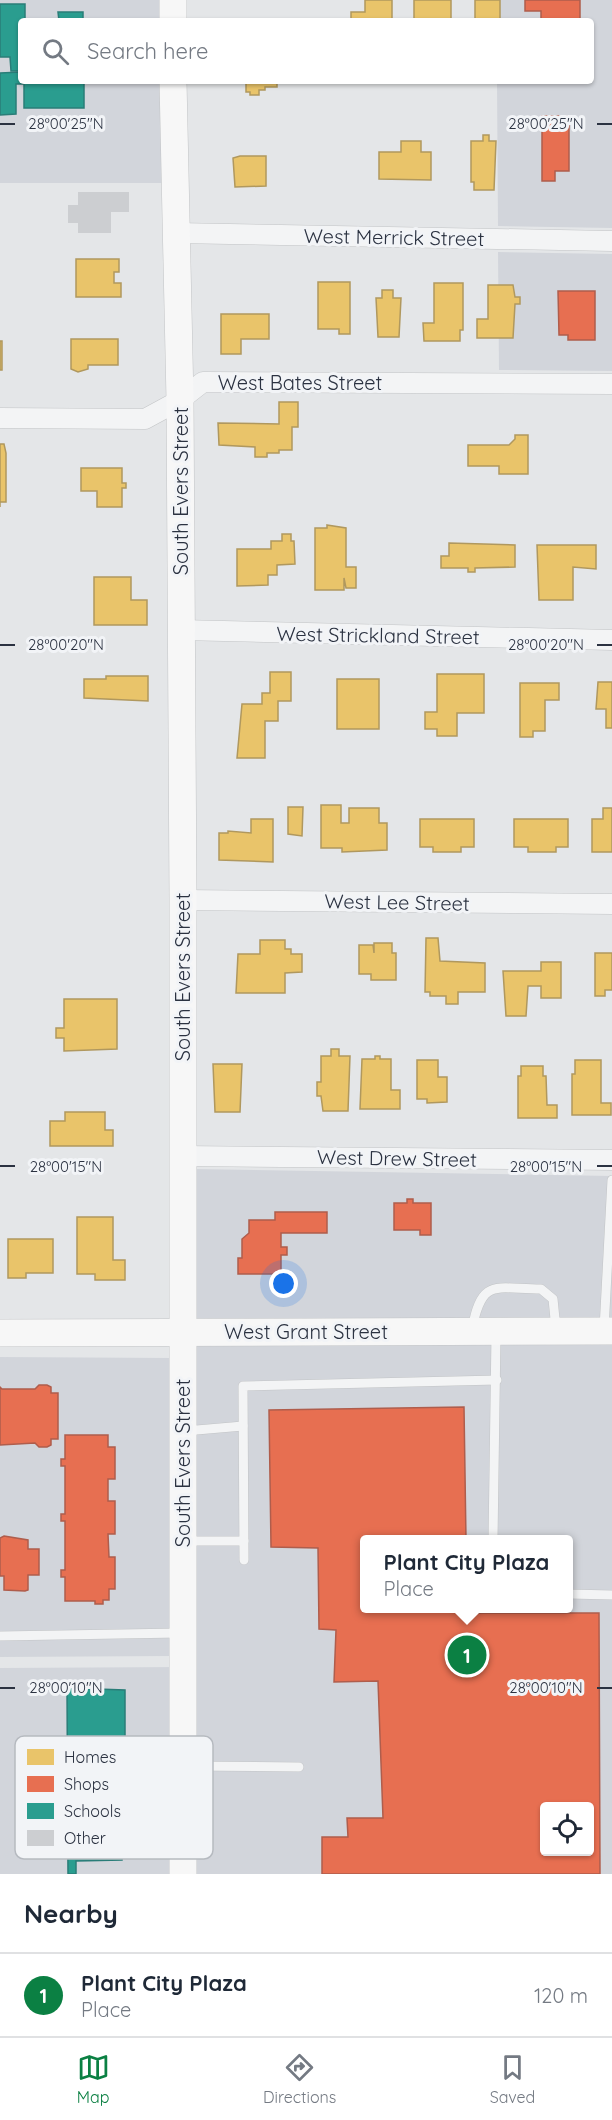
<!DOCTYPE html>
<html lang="en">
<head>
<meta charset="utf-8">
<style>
  :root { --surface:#fff; --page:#f6f6f7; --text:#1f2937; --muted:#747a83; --line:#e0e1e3; --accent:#0b8043 }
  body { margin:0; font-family:Quicksand,sans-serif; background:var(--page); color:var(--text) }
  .controls { position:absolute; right:18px; bottom:18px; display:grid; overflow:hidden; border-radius:6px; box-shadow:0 2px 4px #0004 }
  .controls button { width:54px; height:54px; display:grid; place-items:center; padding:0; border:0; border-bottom:2px solid var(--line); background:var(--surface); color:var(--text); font:30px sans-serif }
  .you { position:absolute; left:284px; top:1284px; width:21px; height:21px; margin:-15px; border:4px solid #fff; border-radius:50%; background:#1a73e8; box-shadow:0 0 0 9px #1a73e833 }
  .badge { display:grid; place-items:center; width:39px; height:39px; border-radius:50%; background:var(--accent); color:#fff; font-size:20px; font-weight:700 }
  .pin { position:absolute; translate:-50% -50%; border:3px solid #fff; box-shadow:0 2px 6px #0006 }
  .popup { position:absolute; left:360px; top:1535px; width:213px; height:78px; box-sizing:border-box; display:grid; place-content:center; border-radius:6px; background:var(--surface); filter:drop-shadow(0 2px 4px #0005); font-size:20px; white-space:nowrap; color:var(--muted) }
  .popup b { font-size:22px; color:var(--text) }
  .popup::after { content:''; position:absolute; left:50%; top:100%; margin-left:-12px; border:12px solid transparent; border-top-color:var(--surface) }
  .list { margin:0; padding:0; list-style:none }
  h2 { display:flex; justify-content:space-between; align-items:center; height:78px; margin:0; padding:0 24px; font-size:26px }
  h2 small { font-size:20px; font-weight:400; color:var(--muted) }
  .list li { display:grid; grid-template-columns:39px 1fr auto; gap:18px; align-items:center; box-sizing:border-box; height:84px; padding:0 24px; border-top:2px solid var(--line) }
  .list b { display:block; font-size:22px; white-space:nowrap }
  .list p { margin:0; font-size:20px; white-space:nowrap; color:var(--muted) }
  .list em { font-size:20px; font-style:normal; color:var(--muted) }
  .icon { flex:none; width:33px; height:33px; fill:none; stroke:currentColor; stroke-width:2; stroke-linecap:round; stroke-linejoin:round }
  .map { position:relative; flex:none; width:612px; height:1874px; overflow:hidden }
  .search { position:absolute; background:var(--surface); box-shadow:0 2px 4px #0004; left:18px; right:18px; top:18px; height:66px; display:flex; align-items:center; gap:15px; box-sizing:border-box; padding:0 21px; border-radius:6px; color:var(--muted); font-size:22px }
  .sheet { height:162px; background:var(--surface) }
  nav { display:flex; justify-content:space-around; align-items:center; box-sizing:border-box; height:84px; border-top:2px solid var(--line); background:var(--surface); font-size:16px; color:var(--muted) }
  nav a { display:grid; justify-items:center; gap:3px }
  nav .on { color:var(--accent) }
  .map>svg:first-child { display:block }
  .built { fill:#d2d5db; fill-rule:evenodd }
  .homes { fill:#e9c46a; stroke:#b0985e; stroke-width:1.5 }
  .shops { fill:#e76f51; stroke:#af5d4c; stroke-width:1.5; fill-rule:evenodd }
  .schools { fill:#2a9d8f; stroke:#2a7d78; stroke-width:1.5 }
  .building { fill:#ccced1 }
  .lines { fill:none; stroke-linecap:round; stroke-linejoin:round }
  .lane-casing { stroke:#c2c4c6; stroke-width:10 }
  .street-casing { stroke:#c2c4c6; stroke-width:21 }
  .secondary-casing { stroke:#c2c4c6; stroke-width:28 }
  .lane { stroke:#f3f4f5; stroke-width:9 }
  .street { stroke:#f3f4f5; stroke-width:20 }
  .secondary { stroke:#f7f7f7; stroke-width:27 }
  .ticks { fill:none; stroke:#2b3241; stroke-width:2 }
  .labels { text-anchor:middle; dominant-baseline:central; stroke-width:6; stroke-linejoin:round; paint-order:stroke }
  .street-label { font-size:20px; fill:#2b3241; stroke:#f2f4f7 }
  .key { fill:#f2f4f7; stroke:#b6bac0; stroke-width:1.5 }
  .key-label { font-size:16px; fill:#2b3241 }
  .ticks-label { font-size:15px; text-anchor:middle; fill:#2b3241; stroke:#f2f4f7; stroke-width:6; stroke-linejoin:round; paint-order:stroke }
</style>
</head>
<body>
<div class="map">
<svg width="612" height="1874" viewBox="0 0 612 1874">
  <rect width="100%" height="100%" fill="#e4e6e8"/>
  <g class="built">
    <path d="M0 0H173V21H21V81H173L174 183H0Z"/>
    <path d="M496 0H612V228L498 226 497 81H591V21H496Z"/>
    <path d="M498 252 612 254V371L499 370Z"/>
    <path d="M193 1169 612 1176V1318H194Z"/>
    <path d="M194 1344H612V1874H195ZM365 1540H569V1608H365ZM544 1806H590V1852H544Z"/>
    <path d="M0 1357 170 1358 171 1656 0 1657Z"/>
    <path d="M183 1667V1874H0V1668Z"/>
  </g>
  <g class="homes">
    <path d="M365 0H392V21H351V12H365Z"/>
    <rect x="414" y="0" width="37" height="21"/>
    <rect x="475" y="0" width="25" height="21"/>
    <path d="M246 81H277V87H265V90H259V95H250V92H246Z"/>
    <path d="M483 135H489V141H496L494 190H474V182H471V141H483Z"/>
    <path d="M401 141H421V152H431V180L379 179V152H401Z"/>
    <path d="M240 156H266V186L235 187 233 158Z"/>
    <path d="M76 259H119V272H114V283H121V297H76Z"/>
    <path d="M318 282H350V334H339V329H318Z"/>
    <path d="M434 283H463V330H460V341H424L423 323H434Z"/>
    <path d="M488 285H513L515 297H520V304H515L513 338H477V319H488Z"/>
    <path d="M382 290H393V298H401L399 337H378L376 298H382Z"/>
    <path d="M221 314H269V339H241V354H221Z"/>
    <path d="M71 339H118V365H88V369L78 372 71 369Z"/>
    <rect x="0" y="341" width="2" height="29"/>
    <path d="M279 402H298V427H292V450H279V453H267V457H255V447L219 445 218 423 279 424Z"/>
    <path d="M515 435H528V474H499V466H468V445H509L515 439Z"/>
    <path d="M0 444H4L6 453V502H0V507Z"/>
    <path d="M81 468H122V483H126V488H122V507H97V491H81Z"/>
    <path d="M327 525 346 528V567H356V588H346L344 578V590H315V528H327Z"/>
    <path d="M282 534H291V541H294L295 564 277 565V575H268V585L237 586V549H271V541H282Z"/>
    <path d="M449 543 515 545V567L475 568V572H468V568H441V556H449Z"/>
    <path d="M537 545H596V569L573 567V600H539Z"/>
    <path d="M94 577H131V600H147V625H94Z"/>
    <path d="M270 672H291V701H278V721H265V758H237L242 704H262V693H270Z"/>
    <path d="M437 674H484V713H457V736H437V729H425V712H437Z"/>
    <path d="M106 676H148V701L84 698V679H106Z"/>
    <rect x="337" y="679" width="42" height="50"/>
    <path d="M598 682H612V728H606V709H596Z"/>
    <path d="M520 683H559V700H545V731H533V737H520Z"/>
    <path d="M321 805H341V823H349V808H379V823H387V850L342 852V848H321Z"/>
    <path d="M288 807H303L302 836 288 834Z"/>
    <path d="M603 808H612V852H592V819H603Z"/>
    <path d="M251 819H273V862L219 860V833H228V831L251 833Z"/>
    <path d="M420 819H474V847H461V852H433V847H420Z"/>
    <path d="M514 819H568V847H556V852H528V847H514Z"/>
    <path d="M426 938H438L440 961 485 963V992H458V1004H446V996H430V992H425Z"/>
    <path d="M260 940H285V949H291V954H302V972L285 973V993H236L238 954H260Z"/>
    <path d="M374 943H392V953H396V980H371V974H359V945H373L374 953Z"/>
    <path d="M595 953H612V990H605V996H595Z"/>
    <path d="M541 962H561V998H541V986H528L526 1016H506L503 971H541Z"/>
    <path d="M64 999H117V1049L64 1051V1038H56V1028H64Z"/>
    <path d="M331 1049H339V1056H350L348 1111H323L321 1096H317V1082H321V1056H331Z"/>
    <path d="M375 1056H380V1059H391V1090H400V1109H360L362 1059H375Z"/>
    <path d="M417 1060H438V1077H447V1102L427 1103V1099H417Z"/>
    <path d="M575 1060H601V1103H611V1115H572V1074H575Z"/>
    <path d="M213 1064H242L240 1112H215Z"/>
    <path d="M521 1066H543V1076H546L547 1105H557V1118H518V1076H521Z"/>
    <path d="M65 1112H105V1130H113V1146H50V1121H65Z"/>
    <path d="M77 1217H113V1260H125V1280H95V1274H77Z"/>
    <path d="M8 1239H53V1273H26V1278H8Z"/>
  </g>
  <g class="shops">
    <path d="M525 0H580V21H541V11H525Z"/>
    <path d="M542 116H567L569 126V171H555V181H542Z"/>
    <path d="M558 291H595V340H568V335H559Z"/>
    <path d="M407 1199H413V1203H431V1235H420V1230H394V1203H407Z"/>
    <path d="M275 1212H327V1233H281V1247H287V1255H281V1274H238V1258H242V1239L249 1233V1220H275Z"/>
    <path d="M39 1385H47L51 1387V1393H58V1439H51V1445L47 1447H39L35 1443 0 1445V1387L2 1389H35Z"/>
    <path d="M464 1407 466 1540H365V1608H467V1613H599L600 1874H322V1837H348L347 1818H383L378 1681 334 1682 336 1630 319 1629 318 1548 271 1547 269 1410ZM544 1806H590V1852H544Z"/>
    <path d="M65 1435H108V1447H115V1479H108V1501H115V1534H108L109 1557H115V1589H109V1600H103V1604H95V1601H65V1577H61V1570H65V1521H61V1514H65V1466H61V1459H65Z"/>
    <path d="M4 1536 28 1540V1549H39V1575H28V1590L25 1591 4 1590V1576H0V1538Z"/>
  </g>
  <g class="schools">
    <path d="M0 4H25V21H21L20 71H11L10 57H0Z"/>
    <path d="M58 12H83V21H59Z"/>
    <path d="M21 72V81H84V108H24V84H16V114L0 115V73Z"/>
    <path d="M67 1688 125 1690V1781L105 1780 106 1796H122V1860L76 1861V1874H68Z"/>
  </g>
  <path class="building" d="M78 192H129V212H111V233H78V223H68V205H78Z"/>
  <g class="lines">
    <defs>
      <g id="lane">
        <path d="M472 1329C482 1277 495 1289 541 1289L553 1299 556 1329"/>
        <path d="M604 1329 612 1180"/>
        <path d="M185 1431 243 1426"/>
        <path d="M493 1540 496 1335"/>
        <path d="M187 1541H244"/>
        <path d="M244 1560 243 1386 497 1380"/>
        <path d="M569 1594 612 1595"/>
        <path d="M0 1636 180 1633"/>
        <path d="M185 1766 299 1767"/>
      </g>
      <g id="street">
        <path d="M176 233 612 241"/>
        <path d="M0 418 145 419 180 400 203 382 612 384"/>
        <path d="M180 630 612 640"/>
        <path d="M183 900 612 904"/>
        <path d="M181 1156 612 1160"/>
      </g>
      <g id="secondary">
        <path d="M173 0V21"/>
        <path d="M173 81 180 400 183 900V1874"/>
        <path d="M0 1333 612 1331"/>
      </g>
    </defs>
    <use href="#lane" class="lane-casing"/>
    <use href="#street" class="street-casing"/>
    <use href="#secondary" class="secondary-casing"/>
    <use href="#lane" class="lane"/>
    <use href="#street" class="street"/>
    <use href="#secondary" class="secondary"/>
  </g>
  <path class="ticks" d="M0 124H15M597 124H612M0 645H15M597 645H612M0 1166H15M597 1166H612M0 1688H15M597 1688H612"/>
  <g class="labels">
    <g class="street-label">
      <text transform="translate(394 237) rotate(1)">West Merrick Street</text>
      <text x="300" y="382">West Bates Street</text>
      <text transform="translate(180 491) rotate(-90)">South Evers Street</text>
      <text transform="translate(378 635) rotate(1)">West Strickland Street</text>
      <text transform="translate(397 902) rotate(1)">West Lee Street</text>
      <text transform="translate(182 977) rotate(-90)">South Evers Street</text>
      <text transform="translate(397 1158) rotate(1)">West Drew Street</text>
      <text x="306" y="1331">West Grant Street</text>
      <text transform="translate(182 1463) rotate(-90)">South Evers Street</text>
    </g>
  </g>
  <rect x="15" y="1736" width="198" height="123" rx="9" class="key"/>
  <rect x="27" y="1749" width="27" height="16" fill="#e9c46a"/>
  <rect x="27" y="1776" width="27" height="16" fill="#e76f51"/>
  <rect x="27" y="1803" width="27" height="16" fill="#2a9d8f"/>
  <rect x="27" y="1830" width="27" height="16" fill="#ccced1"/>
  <g class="key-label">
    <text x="64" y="1763">Homes</text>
    <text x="64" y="1790">Shops</text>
    <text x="64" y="1817">Schools</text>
    <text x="64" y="1844">Other</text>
  </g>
  <g class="ticks-label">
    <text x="66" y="129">28°00'25"N</text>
    <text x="546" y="129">28°00'25"N</text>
    <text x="66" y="650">28°00'20"N</text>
    <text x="546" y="650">28°00'20"N</text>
    <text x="66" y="1172">28°00'15"N</text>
    <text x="546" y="1172">28°00'15"N</text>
    <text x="66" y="1693">28°00'10"N</text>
    <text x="546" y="1693">28°00'10"N</text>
  </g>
</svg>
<div class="controls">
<button><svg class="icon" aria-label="locate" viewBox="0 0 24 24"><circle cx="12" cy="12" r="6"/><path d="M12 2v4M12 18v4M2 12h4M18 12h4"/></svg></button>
</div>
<div class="you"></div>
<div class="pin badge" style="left:467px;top:1655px">1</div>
<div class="popup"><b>Plant City Plaza</b>Place</div>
<div class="search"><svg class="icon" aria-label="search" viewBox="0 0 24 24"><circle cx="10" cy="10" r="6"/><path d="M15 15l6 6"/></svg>Search here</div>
</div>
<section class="sheet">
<h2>Nearby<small></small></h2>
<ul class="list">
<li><span class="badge">1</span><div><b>Plant City Plaza</b><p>Place</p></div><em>120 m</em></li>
</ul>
</section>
<nav>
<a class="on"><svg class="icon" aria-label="map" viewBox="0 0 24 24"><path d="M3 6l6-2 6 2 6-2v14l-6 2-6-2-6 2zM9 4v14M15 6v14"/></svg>Map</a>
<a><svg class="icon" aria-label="directions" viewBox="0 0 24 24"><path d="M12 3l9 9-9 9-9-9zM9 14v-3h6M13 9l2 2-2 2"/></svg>Directions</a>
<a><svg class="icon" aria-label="saved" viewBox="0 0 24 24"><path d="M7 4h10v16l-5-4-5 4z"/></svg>Saved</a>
</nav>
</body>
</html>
